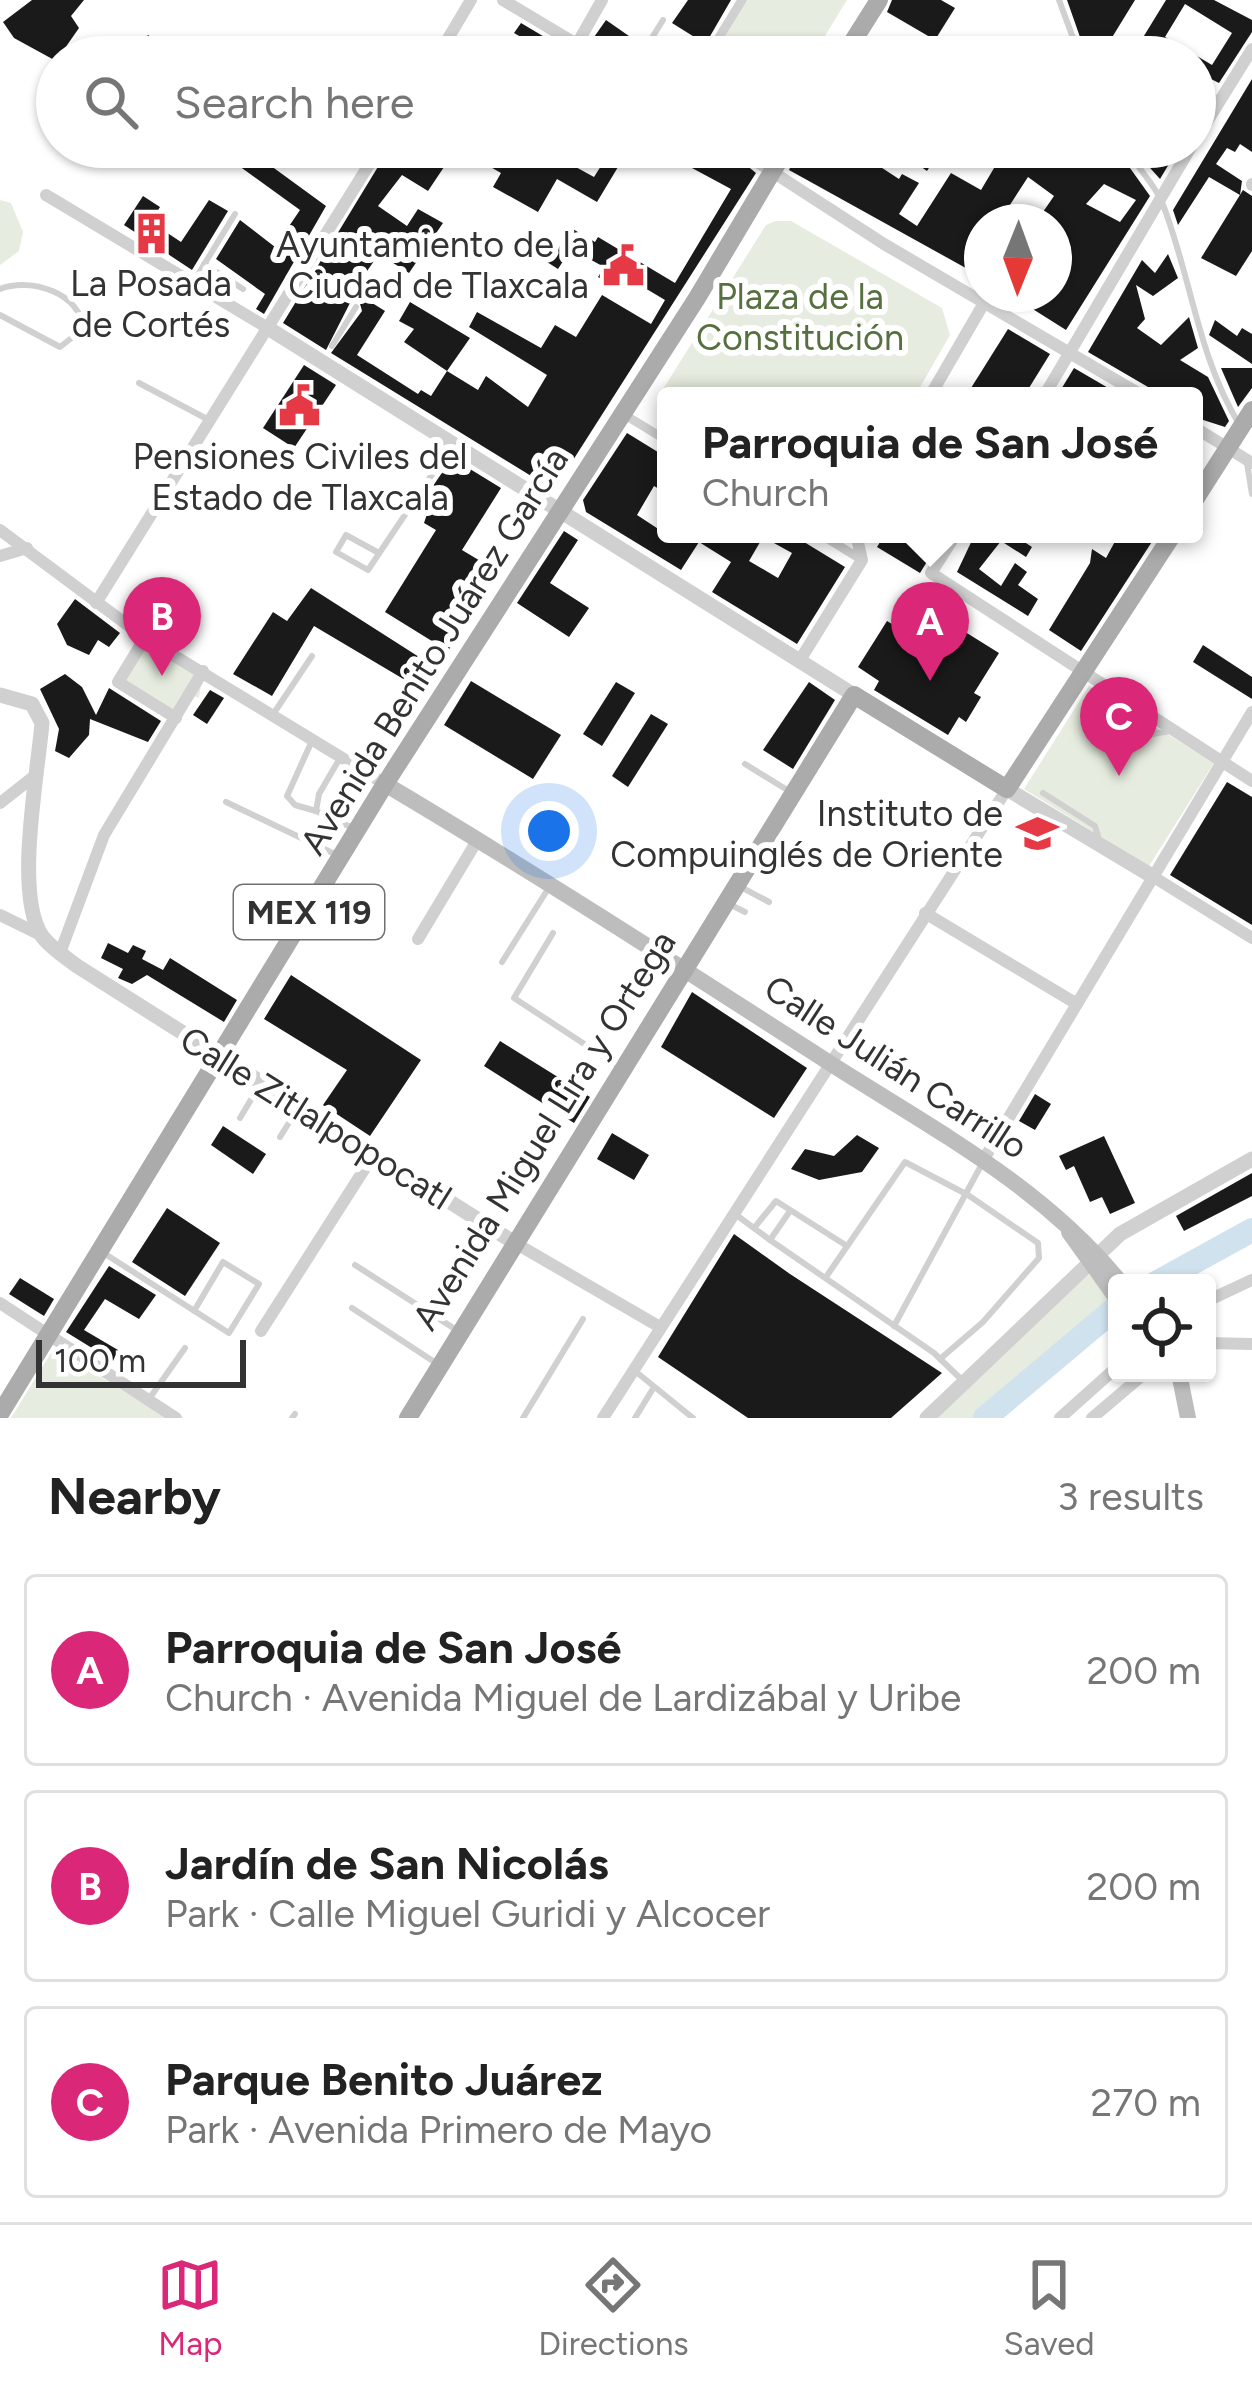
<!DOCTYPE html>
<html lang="en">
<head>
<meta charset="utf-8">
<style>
  :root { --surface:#fff; --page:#f2f2f2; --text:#222; --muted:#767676; --line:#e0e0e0; --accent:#db2777 }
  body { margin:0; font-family:Figtree,sans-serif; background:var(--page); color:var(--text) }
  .controls { position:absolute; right:36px; bottom:36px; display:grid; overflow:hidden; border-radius:12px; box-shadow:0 3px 9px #0004 }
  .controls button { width:108px; height:108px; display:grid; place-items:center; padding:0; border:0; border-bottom:3px solid var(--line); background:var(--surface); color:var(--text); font:60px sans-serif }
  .compass { position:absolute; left:964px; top:204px; width:108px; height:108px; border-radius:50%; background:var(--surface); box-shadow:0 3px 9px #0004; rotate:181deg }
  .scale { position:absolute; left:36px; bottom:30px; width:210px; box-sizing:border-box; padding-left:12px; border:6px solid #333; border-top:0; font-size:33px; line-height:42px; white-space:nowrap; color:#333; -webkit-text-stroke:9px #fff; paint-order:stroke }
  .you { position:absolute; left:549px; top:831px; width:42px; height:42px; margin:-30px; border:9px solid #fff; border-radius:50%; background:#1a73e8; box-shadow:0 0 0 18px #1a73e833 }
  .badge { display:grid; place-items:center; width:78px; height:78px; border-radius:50%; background:var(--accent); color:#fff; font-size:39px; font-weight:700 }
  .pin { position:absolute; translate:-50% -99px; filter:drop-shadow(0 3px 6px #0008) }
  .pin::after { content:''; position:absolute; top:63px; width:42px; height:36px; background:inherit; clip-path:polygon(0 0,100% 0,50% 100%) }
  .popup { position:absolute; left:657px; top:387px; width:546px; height:156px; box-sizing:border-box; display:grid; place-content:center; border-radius:12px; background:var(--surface); filter:drop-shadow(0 3px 9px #0005); font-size:39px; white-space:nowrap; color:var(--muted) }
  .popup b { font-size:45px; color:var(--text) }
  .popup::after { content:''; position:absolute; left:50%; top:100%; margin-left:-24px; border:24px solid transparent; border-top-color:var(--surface) }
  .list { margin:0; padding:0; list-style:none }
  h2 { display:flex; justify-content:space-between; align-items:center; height:156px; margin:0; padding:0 48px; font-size:51px }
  h2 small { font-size:39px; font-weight:400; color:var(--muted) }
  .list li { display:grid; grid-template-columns:78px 1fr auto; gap:36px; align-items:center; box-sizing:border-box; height:192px; margin:0 24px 24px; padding:0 24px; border:3px solid var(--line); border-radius:12px }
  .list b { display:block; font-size:45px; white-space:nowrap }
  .list p { margin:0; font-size:39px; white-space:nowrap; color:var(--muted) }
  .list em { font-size:39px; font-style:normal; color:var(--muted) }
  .icon { flex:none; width:66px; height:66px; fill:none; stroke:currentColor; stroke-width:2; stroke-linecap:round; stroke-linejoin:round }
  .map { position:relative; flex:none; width:1252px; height:1418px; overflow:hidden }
  .search { position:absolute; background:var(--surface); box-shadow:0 3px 9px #0004; left:36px; right:36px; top:36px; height:132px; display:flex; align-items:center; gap:30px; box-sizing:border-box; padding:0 42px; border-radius:66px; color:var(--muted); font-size:45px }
  .sheet { height:804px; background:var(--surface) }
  nav { display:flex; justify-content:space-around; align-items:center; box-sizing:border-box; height:168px; border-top:3px solid var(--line); background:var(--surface); font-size:33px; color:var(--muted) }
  nav a { display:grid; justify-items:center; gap:6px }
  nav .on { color:var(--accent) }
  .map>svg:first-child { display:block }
  .green { fill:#e6ecdf }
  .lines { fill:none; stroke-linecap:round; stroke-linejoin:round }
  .river { stroke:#cfe2ee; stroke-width:24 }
  .building { fill:#1a1a1a; fill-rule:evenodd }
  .service { stroke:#d0d0d0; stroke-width:6 }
  .pedestrian { stroke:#d0d0d0; stroke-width:9 }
  .minor { stroke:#d0d0d0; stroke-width:12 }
  .tertiary { stroke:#d0d0d0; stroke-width:15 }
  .secondary { stroke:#bdbdbd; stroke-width:16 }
  .primary { stroke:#ababab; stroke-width:18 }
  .labels { text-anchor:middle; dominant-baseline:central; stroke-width:12; stroke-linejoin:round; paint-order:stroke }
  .shield { fill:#fff; stroke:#707070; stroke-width:3 }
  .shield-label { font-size:33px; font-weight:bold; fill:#333 }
  .poi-label { font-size:36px; fill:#333; stroke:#fff; text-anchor:end }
  .park-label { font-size:36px; fill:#56703f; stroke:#fff }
  .street-label { font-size:36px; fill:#333; stroke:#fff }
</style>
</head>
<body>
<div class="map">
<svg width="1252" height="1418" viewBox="0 0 1252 1418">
  <rect width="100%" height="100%" fill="#fff"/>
  <g class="green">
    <path d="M745 0H847L812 57H709Z"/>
    <path d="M0 200 11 203 23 232 19 251 0 265Z"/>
    <path d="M775 221H791L942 308 950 335 915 396H666V422L658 412V397L766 225Z"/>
    <path d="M145 638 203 671 199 698 189 694 176 718 118 682Z"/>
    <path d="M1089 686 1214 763 1149 866 1024 789Z"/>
    <path d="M1084 1270 1114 1299 1014 1380 980 1418H938Z"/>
    <path d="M54 1348 167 1418H11Z"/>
  </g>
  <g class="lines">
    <g class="river">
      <path d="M1156 1283 1252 1230"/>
      <path d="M985 1418 1117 1307"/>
    </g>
  </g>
  <g class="building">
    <path d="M32 0H84L71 16 79 28 56 61 14 38 3 22Z"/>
    <path d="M688 0H731L698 57H683L696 38 672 23Z"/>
    <path d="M892 0H941L955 8 935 40 887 12Z"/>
    <path d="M1067 0H1135L1100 57H1087Z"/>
    <path d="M1166 0H1214L1252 20V32L1219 83 1205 76 1195 80V57H1131ZM1185 4 1232 33 1212 65 1165 37Z"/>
    <path d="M606 20 639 43 630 57H618L592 40Z"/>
    <path d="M521 23 578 57H525L533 44 514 33Z"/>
    <path d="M148 35 180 57H132Z"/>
    <path d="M1252 79V152L1240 144 1235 152 1227 148 1216 164 1242 181 1240 195 1209 177 1178 225 1173 210Z"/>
    <path d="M213 147H245L326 206 264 314 256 309 265 294 216 259 240 220 275 247 300 210Z"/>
    <path d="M390 147 429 163 438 150 433 147H505L513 152 520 147 535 156 540 147H556L552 154 594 177 613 147H630L597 202 557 179 538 212 493 187 501 173 466 153 459 164 450 158 428 191 402 175 378 206 407 226 418 209 443 223 409 273 379 254 353 291 385 311 357 355 418 394 421 390 431 396 447 371 478 390 486 376 528 407 547 375 469 327 477 312 541 348 555 325 576 337 602 295 651 324 665 300 618 272 610 284 598 277 604 267 584 256 580 263 567 255 558 269 539 257 546 246 556 252 571 228 595 242 598 237 675 283 731 189 653 147H724L756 173 554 490 331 353 362 311 359 300 350 303 326 350 283 323Z"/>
    <path d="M800 147H850L899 179 902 174 919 183 899 214 917 226 951 173 981 190 1000 158 985 147H1100L1108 152 1115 147 1150 196 1066 330 1009 294H1054V222H1036L1054 196 1028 177 1004 214 1015 222H982V277L789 170ZM1104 184 1136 200 1120 222 1086 204Z"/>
    <path d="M893 147H940L952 155 944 167 934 160 927 171Z"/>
    <path d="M1150 147H1179L1160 179 1143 160Z"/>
    <path d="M1243 190 1252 196V251L1236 276 1201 258Z"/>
    <path d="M143 196 160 207 151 222 181 242 209 200 228 211 192 270 124 225Z"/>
    <path d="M1168 254 1178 278 1153 296 1136 285 1145 319 1137 328 1161 345 1189 317 1198 348 1180 360 1208 377 1229 421 1225 427 1194 417V396H1153L1148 387 1088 352 1142 260 1155 273Z"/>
    <path d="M410 302 470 338 447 371 404 342 414 329 399 321Z"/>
    <path d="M1215 320 1237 336 1242 328 1252 334V364L1209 335Z"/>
    <path d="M1008 329 1050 354 1024 396H966Z"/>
    <path d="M304 365 336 385 294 448 263 428Z"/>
    <path d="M1074 368 1122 396H1057Z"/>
    <path d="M1221 368H1252V388L1238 407Z"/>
    <path d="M627 433 666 457V493L654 486 637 515 666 534H718L727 539 730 534H791L845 567 797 644 712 592 731 562 699 542 681 570 586 512 583 500ZM763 537 792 553 778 578 749 561Z"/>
    <path d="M452 458 501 488 462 550 497 571 448 651 385 612 436 530 424 523 427 514 418 508Z"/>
    <path d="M564 531 578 540 550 583 589 608 569 637 517 603Z"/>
    <path d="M885 534H944L920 573 877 547Z"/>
    <path d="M975 534H1012L1032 547 1026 557 1001 541 979 569 1001 586 1015 563 1027 572 1018 585 1038 599 1028 616 957 572Z"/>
    <path d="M1119 534H1157L1081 651 1049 630 1090 563 1092 549 1106 558Z"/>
    <path d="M311 588 441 671 427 693 314 626 272 696 233 674 273 612 287 621Z"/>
    <path d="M75 599 120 633 109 647 98 640 89 655 67 645 57 624Z"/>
    <path d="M887 621 915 638 922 626 952 645 962 630 999 653 974 693 981 697 966 722 959 717 948 735 874 690 879 681 858 667Z"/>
    <path d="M1203 645 1252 677V699L1193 662Z"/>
    <path d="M65 674 82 687 96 715 109 688 161 721 148 742 90 719 89 735 69 758 55 751 59 729 40 689Z"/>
    <path d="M471 681 561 735 533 779 444 725Z"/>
    <path d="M616 682 635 693 602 746 583 734Z"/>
    <path d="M809 682 835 700 793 769 763 750Z"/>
    <path d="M210 690 224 698 207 724 193 715Z"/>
    <path d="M651 714 668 724 628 787 612 776Z"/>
    <path d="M1227 782 1252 797V925L1170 875Z"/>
    <path d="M108 943 128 953 133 945 146 951 142 959 163 970 170 958 237 1000 224 1022 147 975 132 984 118 978 123 969 101 958Z"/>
    <path d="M291 975 421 1060 370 1136 323 1105 347 1070 264 1019Z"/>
    <path d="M692 992 807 1068 774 1118 661 1047Z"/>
    <path d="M500 1041 590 1097 574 1123 484 1066Z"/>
    <path d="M1035 1094 1051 1104 1035 1130 1019 1121Z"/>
    <path d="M223 1126 266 1154 253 1174 211 1145Z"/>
    <path d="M612 1133 649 1155 634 1180 597 1159Z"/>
    <path d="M857 1135 879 1148 862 1172 819 1180 791 1169 805 1149 834 1156Z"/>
    <path d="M1104 1136 1135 1203 1110 1214 1102 1197 1090 1202 1074 1166 1066 1170 1059 1156Z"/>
    <path d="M1252 1173V1196L1184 1231 1176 1216Z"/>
    <path d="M167 1208 220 1243 185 1296 132 1262Z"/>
    <path d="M734 1234 790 1274 942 1373 891 1418H748L658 1357Z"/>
    <path d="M109 1266 156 1295 139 1319 105 1299 84 1330 118 1350 113 1361 66 1332Z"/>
    <path d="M20 1278 54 1299 44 1316 9 1294Z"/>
  </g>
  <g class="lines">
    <g class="service">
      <path d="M1059 0 1080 57"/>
      <path d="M640 57 663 20"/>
      <path d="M1199 86 1220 101"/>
      <path d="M1126 147C1136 167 1154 183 1162 202 1191 276 1198 357 1239 424"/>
      <path d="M204 264 243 289"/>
      <path d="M194 281 235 214"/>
      <path d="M0 289C31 277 81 293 83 329L60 347 0 315"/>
      <path d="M332 346 356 307"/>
      <path d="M139 383 209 420"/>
      <path d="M1247 463 1252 494"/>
      <path d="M379 553 346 535 336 552 368 570 451 446"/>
      <path d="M1096 702 1146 735 1171 731"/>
      <path d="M274 713 312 656"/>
      <path d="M311 743 287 796 295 805 316 811"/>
      <path d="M340 758 319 794 316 811 355 829"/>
      <path d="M745 764 789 791"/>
      <path d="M1043 793 1095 826 1100 843"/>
      <path d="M226 802 339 856"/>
      <path d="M739 886 769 902"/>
      <path d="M727 903 745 912"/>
      <path d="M553 933 514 998 618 1066"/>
      <path d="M502 962 548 889"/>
      <path d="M240 1118 259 1086"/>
      <path d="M280 1137 297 1110"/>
      <path d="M735 1214 770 1240 790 1211"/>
      <path d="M754 1228 776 1201 847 1246"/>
      <path d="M770 1240 934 1353 962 1380"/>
      <path d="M102 1252 229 1333 259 1284 223 1262 194 1311"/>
      <path d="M355 1265 455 1329"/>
      <path d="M826 1277 905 1162 968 1195 1038 1243 1039 1258 983 1322 940 1359"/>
      <path d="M352 1308 436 1363"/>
      <path d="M894 1326 983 1162"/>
      <path d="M635 1371 693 1418"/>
      <path d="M149 1399 185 1348"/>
      <path d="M292 1418 295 1414"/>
      <path d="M523 1418 583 1319"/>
      <path d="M635 1418 654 1387"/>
    </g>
    <g class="pedestrian">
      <path d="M707 57 742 0"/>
      <path d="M625 415 666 440"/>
      <path d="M820 534 862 560"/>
    </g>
    <g class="minor">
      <path d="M503 0 598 57"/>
      <path d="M577 44 602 0"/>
      <path d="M437 57 471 0"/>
      <path d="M1195 141 1252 49"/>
      <path d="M734 147 884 244 1143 396"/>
      <path d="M1252 184V185"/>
      <path d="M46 195 271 330"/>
      <path d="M930 396 984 303"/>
      <path d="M1044 396 1191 147"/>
      <path d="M1194 427 1252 463"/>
      <path d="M0 530 145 638 385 784"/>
      <path d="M956 534 931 573 1252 781"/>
      <path d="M0 556 27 548"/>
      <path d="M96 603 380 147"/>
      <path d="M145 638 118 682 176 718"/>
      <path d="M800 660 862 560 856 534"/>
      <path d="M0 803 37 774"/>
      <path d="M1152 876 1252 938"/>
      <path d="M925 913 1077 1004"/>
      <path d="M0 915 41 935"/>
      <path d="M418 939 478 839"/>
      <path d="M60 953 104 835 203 671"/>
      <path d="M984 1159 1252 712"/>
      <path d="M515 1243 660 1327"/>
      <path d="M1207 1301 1252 1280"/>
      <path d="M0 1303 176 1418"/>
      <path d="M261 1331 374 1154"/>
      <path d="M1207 1343 1252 1344"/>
      <path d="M603 1418 1007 789"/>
      <path d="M1060 1418 1117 1367"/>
      <path d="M1092 1418 1145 1373"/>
    </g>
    <g class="tertiary">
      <path d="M271 330 854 695"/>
      <path d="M0 695 32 704 42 723C38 773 14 895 42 936 50 947 65 957 77 966L515 1243"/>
      <path d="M1007 789 1152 876"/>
      <path d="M927 1418 1120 1234 1252 1159"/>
    </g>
    <g class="secondary">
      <path d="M385 784C535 873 679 966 825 1060 929 1127 1042 1185 1121 1283"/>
      <path d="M1069 1232 1117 1299"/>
      <path d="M1179 1373 1188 1418"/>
    </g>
    <g class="primary">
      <path d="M843 57 879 0"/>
      <path d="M1194 501 1252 410"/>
      <path d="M0 1414 385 784 697 298 787 147"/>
      <path d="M408 1418 854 695 1007 789 1173 534"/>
    </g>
  </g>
  <defs>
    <symbol id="building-bare" viewBox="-9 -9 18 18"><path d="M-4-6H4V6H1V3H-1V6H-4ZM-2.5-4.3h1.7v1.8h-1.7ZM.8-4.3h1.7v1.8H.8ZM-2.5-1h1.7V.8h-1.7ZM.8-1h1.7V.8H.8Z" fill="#e63946" stroke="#fff" stroke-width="2.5" paint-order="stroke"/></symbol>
    <symbol id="civic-bare" viewBox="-9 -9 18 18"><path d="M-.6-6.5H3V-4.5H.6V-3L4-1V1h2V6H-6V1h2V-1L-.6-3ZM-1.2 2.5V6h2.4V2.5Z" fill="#e63946" stroke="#fff" stroke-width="2.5" paint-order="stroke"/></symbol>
    <symbol id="university-bare" viewBox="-9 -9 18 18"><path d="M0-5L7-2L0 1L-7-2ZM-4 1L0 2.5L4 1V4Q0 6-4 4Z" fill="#e63946" stroke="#fff" stroke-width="2.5" paint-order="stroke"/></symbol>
  </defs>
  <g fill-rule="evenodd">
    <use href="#building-bare" x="122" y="204" width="59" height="59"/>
    <use href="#civic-bare" x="594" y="236" width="59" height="59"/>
    <use href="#civic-bare" x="270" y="376" width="59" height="59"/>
    <use href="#university-bare" x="1008" y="804" width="59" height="59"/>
  </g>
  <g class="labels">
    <rect class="shield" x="234" y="885" width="150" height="54" rx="9"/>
    <g class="shield-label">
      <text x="309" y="912">MEX 119</text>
    </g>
    <g class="poi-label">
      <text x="589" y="244">Ayuntamiento de la<tspan x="589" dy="41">Ciudad de Tlaxcala</tspan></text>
      <text x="151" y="283" text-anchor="middle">La Posada<tspan x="151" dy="41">de Cortés</tspan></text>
      <text x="300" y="456" text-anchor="middle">Pensiones Civiles del<tspan x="300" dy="41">Estado de Tlaxcala</tspan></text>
      <text x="1003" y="813">Instituto de<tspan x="1003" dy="41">Compuinglés de Oriente</tspan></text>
    </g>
    <g class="park-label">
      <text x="800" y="296">Plaza de la<tspan x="800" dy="41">Constitución</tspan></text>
    </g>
    <g class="street-label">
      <text transform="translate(434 651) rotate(-58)">Avenida Benito Juárez García</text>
      <text transform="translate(896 1067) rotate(33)">Calle Julián Carrillo</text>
      <text transform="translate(316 1118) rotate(32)">Calle Zitlalpopocatl</text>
      <text transform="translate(544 1130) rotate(-58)">Avenida Miguel Lira y Ortega</text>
    </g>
  </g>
</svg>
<div class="controls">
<button><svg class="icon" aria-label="locate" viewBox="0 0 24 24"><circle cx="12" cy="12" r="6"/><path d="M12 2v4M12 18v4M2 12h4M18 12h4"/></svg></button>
</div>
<svg class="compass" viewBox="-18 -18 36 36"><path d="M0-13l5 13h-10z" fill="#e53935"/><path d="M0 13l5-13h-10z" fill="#767676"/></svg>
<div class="scale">100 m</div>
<div class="you"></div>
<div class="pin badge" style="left:930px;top:681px">A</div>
<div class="popup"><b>Parroquia de San José</b>Church</div>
<div class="pin badge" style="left:162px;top:676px">B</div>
<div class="pin badge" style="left:1119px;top:776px">C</div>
<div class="search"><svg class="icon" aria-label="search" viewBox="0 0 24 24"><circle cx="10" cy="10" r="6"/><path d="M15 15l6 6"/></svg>Search here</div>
</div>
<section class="sheet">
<h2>Nearby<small>3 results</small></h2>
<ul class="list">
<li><span class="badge">A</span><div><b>Parroquia de San José</b><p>Church · Avenida Miguel de Lardizábal y Uribe</p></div><em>200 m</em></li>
<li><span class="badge">B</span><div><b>Jardín de San Nicolás</b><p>Park · Calle Miguel Guridi y Alcocer</p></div><em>200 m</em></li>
<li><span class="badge">C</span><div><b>Parque Benito Juárez</b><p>Park · Avenida Primero de Mayo</p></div><em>270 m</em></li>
</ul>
</section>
<nav>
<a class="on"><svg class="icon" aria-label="map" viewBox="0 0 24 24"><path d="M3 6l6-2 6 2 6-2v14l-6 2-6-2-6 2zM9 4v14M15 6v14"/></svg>Map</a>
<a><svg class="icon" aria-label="directions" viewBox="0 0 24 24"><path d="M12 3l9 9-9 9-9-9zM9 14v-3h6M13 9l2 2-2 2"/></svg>Directions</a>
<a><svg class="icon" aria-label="saved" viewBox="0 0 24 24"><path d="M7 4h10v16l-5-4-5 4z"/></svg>Saved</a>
</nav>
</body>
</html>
